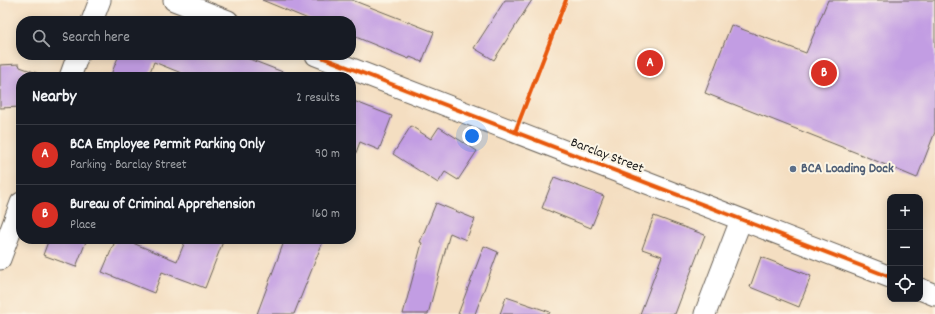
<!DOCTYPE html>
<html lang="en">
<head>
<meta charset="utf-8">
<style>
  :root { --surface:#171b24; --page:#242831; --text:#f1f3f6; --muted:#9ea1a6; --line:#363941; --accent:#d93025 }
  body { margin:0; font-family:Dekko,sans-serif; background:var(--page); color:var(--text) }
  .controls { position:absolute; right:12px; bottom:12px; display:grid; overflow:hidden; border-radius:8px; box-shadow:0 2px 10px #0003 }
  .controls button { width:36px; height:36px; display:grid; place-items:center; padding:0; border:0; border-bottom:1px solid var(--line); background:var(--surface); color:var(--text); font:20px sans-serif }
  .you { position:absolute; left:472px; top:136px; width:14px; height:14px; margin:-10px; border:3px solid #fff; border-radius:50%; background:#1a73e8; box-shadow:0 0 0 6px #1a73e833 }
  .badge { display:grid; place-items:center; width:26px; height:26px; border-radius:50%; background:var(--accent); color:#fff; font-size:13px; font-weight:700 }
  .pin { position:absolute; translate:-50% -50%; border:2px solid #fff; box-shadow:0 1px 4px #0006 }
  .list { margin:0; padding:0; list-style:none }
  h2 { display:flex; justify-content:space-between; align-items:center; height:52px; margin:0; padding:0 16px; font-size:17px }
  h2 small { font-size:13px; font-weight:400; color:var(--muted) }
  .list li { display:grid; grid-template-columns:26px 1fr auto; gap:12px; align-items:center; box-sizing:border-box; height:60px; padding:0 16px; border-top:1px solid var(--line) }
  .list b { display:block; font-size:15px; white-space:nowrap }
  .list p { margin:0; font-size:13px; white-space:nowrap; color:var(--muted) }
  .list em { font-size:13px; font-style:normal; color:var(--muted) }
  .icon { flex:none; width:22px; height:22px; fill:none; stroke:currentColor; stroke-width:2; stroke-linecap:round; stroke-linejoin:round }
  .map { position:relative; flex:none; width:935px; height:314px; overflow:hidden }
  .search { position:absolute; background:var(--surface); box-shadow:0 2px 10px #0003; left:16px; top:16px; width:340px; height:44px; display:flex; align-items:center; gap:10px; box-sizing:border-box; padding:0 14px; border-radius:16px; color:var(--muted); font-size:15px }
  .panel { position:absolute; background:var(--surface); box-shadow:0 2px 10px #0003; left:16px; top:72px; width:340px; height:172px; border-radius:16px }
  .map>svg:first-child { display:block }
  .building { fill:#c29de3 }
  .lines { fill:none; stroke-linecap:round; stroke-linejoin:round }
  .minor-casing { stroke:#686056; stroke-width:23 }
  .minor { stroke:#fff; stroke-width:21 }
  .cycleway-casing { stroke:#fcf5e5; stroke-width:6 }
  .cycleway { stroke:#e8590c; stroke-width:4 }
  .service-dot { fill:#5c6f8a; stroke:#fcf5e5; stroke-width:1.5 }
  .labels { text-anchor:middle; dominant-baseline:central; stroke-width:4; stroke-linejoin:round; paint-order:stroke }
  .street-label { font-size:14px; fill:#1c1c1c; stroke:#fcf5e5 }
  .service-label { font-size:14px; font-weight:bold; fill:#4e5e75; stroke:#fcf5e5; text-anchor:start }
</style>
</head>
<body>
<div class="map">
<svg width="935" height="314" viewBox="0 0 935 314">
  <rect width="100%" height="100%" fill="#fcf5e5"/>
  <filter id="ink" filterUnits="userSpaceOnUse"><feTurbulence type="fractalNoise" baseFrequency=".025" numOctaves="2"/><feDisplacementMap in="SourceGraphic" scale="8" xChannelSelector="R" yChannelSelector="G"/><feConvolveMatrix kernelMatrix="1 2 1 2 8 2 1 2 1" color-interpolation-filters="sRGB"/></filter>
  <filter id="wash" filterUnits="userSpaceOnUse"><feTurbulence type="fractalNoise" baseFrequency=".012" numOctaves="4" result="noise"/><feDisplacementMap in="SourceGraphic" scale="16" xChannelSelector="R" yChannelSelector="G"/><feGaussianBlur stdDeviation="0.9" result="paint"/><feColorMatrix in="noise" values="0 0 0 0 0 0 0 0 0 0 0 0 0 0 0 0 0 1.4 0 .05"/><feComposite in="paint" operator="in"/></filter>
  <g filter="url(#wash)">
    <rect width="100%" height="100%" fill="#f4dec1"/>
    <g id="blocks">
      <g class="building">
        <path d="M262 0H352L434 32 422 62 410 57 409 59 351 35V21H313Z"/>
        <path d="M505 0H532L494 60 474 48Z"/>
        <path d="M828 0H935V132L917 178 857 153 705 93 731 25 806 53Z"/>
        <path d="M119 55H239L293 76 191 77 154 62 148 77H110Z"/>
        <path d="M19 64 20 67 45 76V77H21V107L0 108V65Z"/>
        <path d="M351 100 392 116 379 150 360 142 352 163Z"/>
        <path d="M411 126 431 139 439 127 477 151 458 180 445 172 438 183 393 154Z"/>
        <path d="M554 177 604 196 591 228 542 208Z"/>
        <path d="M436 203 475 219 466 240 450 233 428 314H403L422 243 420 242Z"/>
        <path d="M654 216 705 235 675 314H640L662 256 642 249Z"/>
        <path d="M49 239H87L76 267 43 255Z"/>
        <path d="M116 239H123L177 261 186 239H224L205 288 162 272 154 293 102 272Z"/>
        <path d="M285 239H324L294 314H257Z"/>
        <path d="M484 246 498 252 475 314H458Z"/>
        <path d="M761 257 811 276 799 307 750 287Z"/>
        <path d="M506 297 550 312 549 314H500Z"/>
      </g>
    </g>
  </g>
  <g filter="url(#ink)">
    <use href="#blocks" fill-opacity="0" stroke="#686056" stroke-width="1"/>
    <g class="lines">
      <defs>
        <g id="minor">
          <path d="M174 0 228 21"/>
          <path d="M92 21 100 0"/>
          <path d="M316 55 890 277"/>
          <path d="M70 77 78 55"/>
          <path d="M0 259 21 203"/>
          <path d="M920 289 935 295"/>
          <path d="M705 314 741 220"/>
        </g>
      </defs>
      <use href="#minor" class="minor-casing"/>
      <use href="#minor" class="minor"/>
      <defs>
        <g id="cycleway">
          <path d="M316 55 890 277"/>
          <path d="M515 132 566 0"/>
        </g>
      </defs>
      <use href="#cycleway" class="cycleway-casing"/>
      <use href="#cycleway" class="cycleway"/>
    </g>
  </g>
  <circle class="service-dot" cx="793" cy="169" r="4"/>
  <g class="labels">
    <g class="street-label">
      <text transform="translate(607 156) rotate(21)">Barclay Street</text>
    </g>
    <g class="service-label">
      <text x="801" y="169">BCA Loading Dock</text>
    </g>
  </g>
</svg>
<div class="controls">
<button>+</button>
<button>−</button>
<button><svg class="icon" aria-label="locate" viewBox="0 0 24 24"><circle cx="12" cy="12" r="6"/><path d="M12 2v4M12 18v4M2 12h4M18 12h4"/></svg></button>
</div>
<div class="you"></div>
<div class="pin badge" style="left:650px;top:63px">A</div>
<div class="pin badge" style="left:824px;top:73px">B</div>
<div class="search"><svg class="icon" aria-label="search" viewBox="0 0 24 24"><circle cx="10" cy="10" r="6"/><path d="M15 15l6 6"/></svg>Search here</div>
<section class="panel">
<h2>Nearby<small>2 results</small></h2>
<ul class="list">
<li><span class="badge">A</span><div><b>BCA Employee Permit Parking Only</b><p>Parking · Barclay Street</p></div><em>90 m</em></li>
<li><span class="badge">B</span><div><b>Bureau of Criminal Apprehension</b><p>Place</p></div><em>160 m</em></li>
</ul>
</section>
</div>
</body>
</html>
